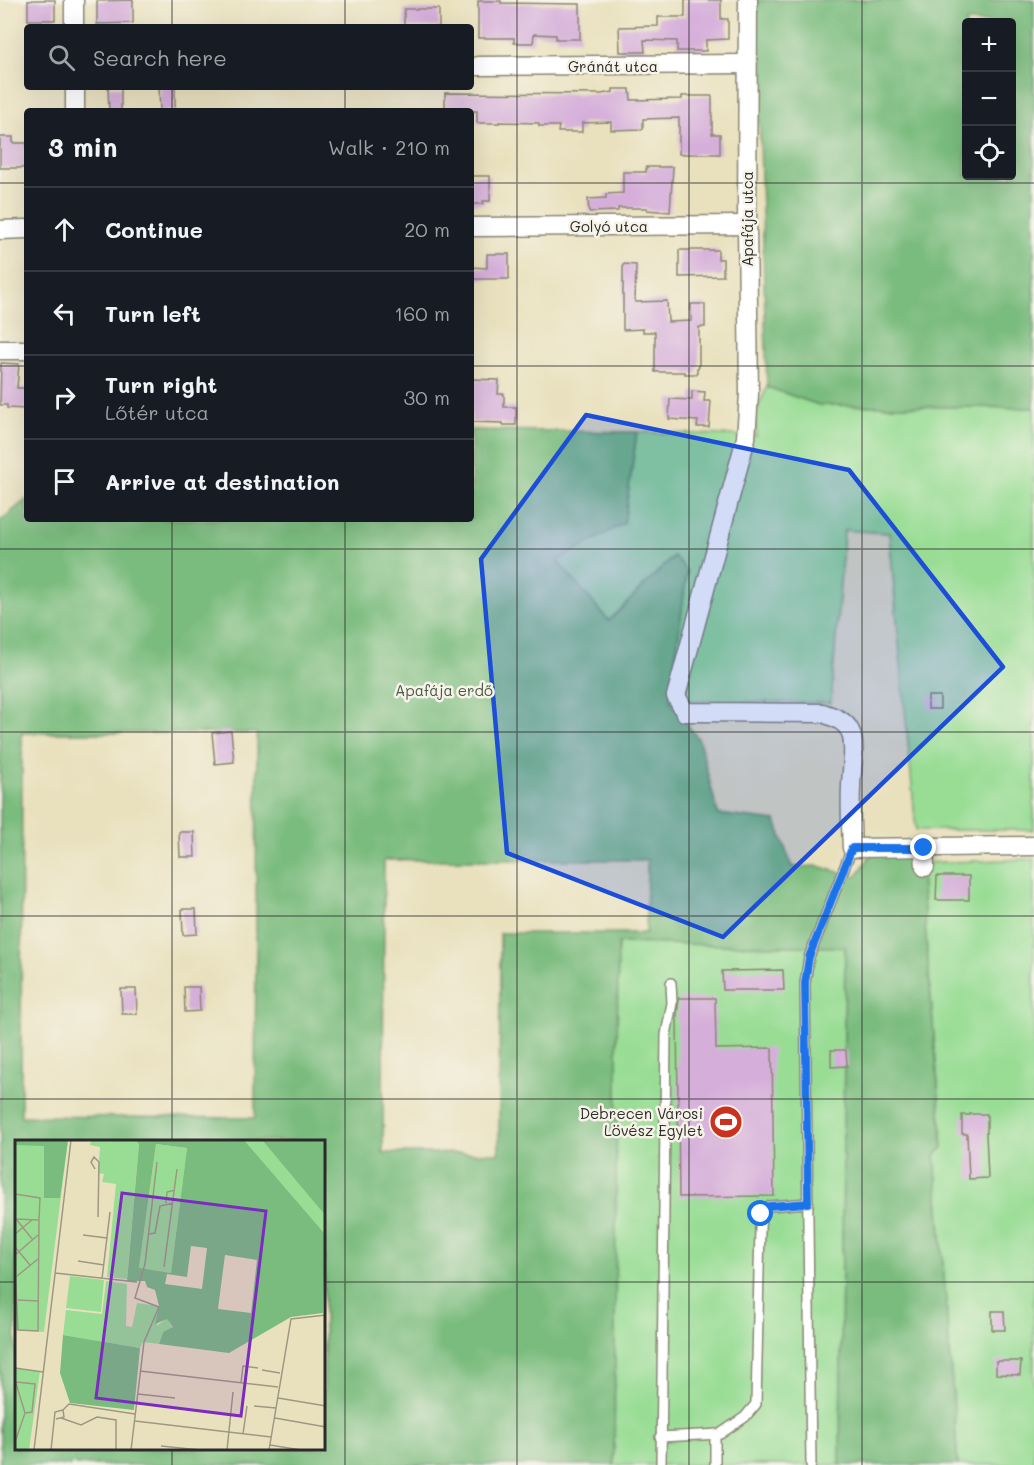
<!DOCTYPE html>
<html lang="en">
<head>
<meta charset="utf-8">
<style>
  :root { --surface:#171b24; --page:#242831; --text:#f1f3f6; --muted:#9ea1a6; --line:#363941 }
  body { margin:0; font-family:Mali,sans-serif; background:var(--page); color:var(--text) }
  .controls { position:absolute; right:18px; top:18px; display:grid; overflow:hidden; border-radius:6px; box-shadow:0 6px 24px #0002 }
  .controls button { width:54px; height:54px; display:grid; place-items:center; padding:0; border:0; border-bottom:2px solid var(--line); background:var(--surface); color:var(--text); font:30px sans-serif }
  .stop { position:absolute; width:18px; height:18px; margin:-14px; border:4px solid #1a73e8; border-radius:50%; background:#fff }
  .stop.end { background:#1a73e8; border-color:#fff; box-shadow:0 2px 6px #0008 }
  .list { margin:0; padding:0; list-style:none }
  h2 { display:flex; justify-content:space-between; align-items:center; height:78px; margin:0; padding:0 24px; font-size:26px }
  h2 small { font-size:20px; font-weight:400; color:var(--muted) }
  .list li { display:grid; grid-template-columns:39px 1fr auto; gap:18px; align-items:center; box-sizing:border-box; height:84px; padding:0 24px; border-top:2px solid var(--line) }
  .list b { display:block; font-size:22px; white-space:nowrap }
  .list p { margin:0; font-size:20px; white-space:nowrap; color:var(--muted) }
  .list em { font-size:20px; font-style:normal; color:var(--muted) }
  .icon { flex:none; width:33px; height:33px; fill:none; stroke:currentColor; stroke-width:2; stroke-linecap:round; stroke-linejoin:round }
  .map { position:relative; flex:none; width:1034px; height:1465px; overflow:hidden }
  .search { position:absolute; background:var(--surface); box-shadow:0 6px 24px #0002; left:24px; top:24px; width:450px; height:66px; display:flex; align-items:center; gap:15px; box-sizing:border-box; padding:0 21px; border-radius:6px; color:var(--muted); font-size:22px }
  .panel { position:absolute; background:var(--surface); box-shadow:0 6px 24px #0002; left:24px; top:108px; width:450px; height:414px; border-radius:6px }
  .map>svg:first-child { display:block }
  .green { fill:#99dd95; stroke:#628460; stroke-width:1.5 }
  .forest { fill:#7abc7e; stroke:#527454; stroke-width:1.5; fill-rule:evenodd }
  .building { fill:#d5aeda }
  .lines { fill:none; stroke-linecap:round; stroke-linejoin:round }
  .service-casing { stroke:#8a8674; stroke-width:12 }
  .minor-casing { stroke:#8a8674; stroke-width:21 }
  .service { stroke:#fff; stroke-width:9 }
  .minor { stroke:#fff; stroke-width:18 }
  .route { stroke:#1a73e8; stroke-width:8 }
  .marked { fill:#1d4ed8; fill-opacity:0.2; stroke:#1d4ed8; stroke-width:4.5; stroke-linejoin:round }
  .grid { fill:none; stroke:#2b2b2b; stroke-width:1.5; stroke-opacity:0.55 }
  .labels { text-anchor:middle; dominant-baseline:central; stroke-width:5; stroke-linejoin:round; paint-order:stroke }
  .street-label { font-size:15px; fill:#2b2b2b; stroke:#f7f3e8 }
  .park-label { font-size:15px; fill:#465846; stroke:#f7f3e8 }
  .poi-label { font-size:15px; fill:#2b2b2b; stroke:#f7f3e8; text-anchor:end }
  .inset-road { fill:none; stroke:#9d9883; stroke-width:1.5 }
  .view { fill:#7b2cbf; fill-opacity:0.15; stroke:#7b2cbf; stroke-width:3 }
  .inset-edge { fill:none; stroke:#2b2b2b; stroke-width:3 }
</style>
</head>
<body>
<div class="map">
<svg width="1034" height="1465" viewBox="0 0 1034 1465">
  <rect width="100%" height="100%" fill="#f7f3e8"/>
  <filter id="ink" filterUnits="userSpaceOnUse"><feTurbulence type="fractalNoise" baseFrequency=".0167" numOctaves="2"/><feDisplacementMap in="SourceGraphic" scale="12" xChannelSelector="R" yChannelSelector="G"/><feConvolveMatrix kernelMatrix="1 2 1 2 8 2 1 2 1" color-interpolation-filters="sRGB"/></filter>
  <filter id="wash" filterUnits="userSpaceOnUse"><feTurbulence type="fractalNoise" baseFrequency=".008" numOctaves="4" result="noise"/><feDisplacementMap in="SourceGraphic" scale="24" xChannelSelector="R" yChannelSelector="G"/><feGaussianBlur stdDeviation="1.35" result="paint"/><feColorMatrix in="noise" values="0 0 0 0 0 0 0 0 0 0 0 0 0 0 0 0 0 1.4 0 .05"/><feComposite in="paint" operator="in"/></filter>
  <g filter="url(#wash)">
    <rect width="100%" height="100%" fill="#e9e1be"/>
    <g class="green">
      <path d="M767 387 819 405 1034 408V830H916L889 533 844 530 831 703 670 701 687 571 673 556 609 621 557 561 624 523 637 432 756 436V412Z"/>
      <path d="M1034 859V1465H958L935 1155 943 1147 920 863Z"/>
      <path d="M617 943 845 947 840 1465H614Z"/>
    </g>
    <g class="forest">
      <path d="M756 0H1034V408L819 405 767 387ZM966 22H1012V176H966Z"/>
      <path d="M471 430 637 432 624 523 557 561 609 621 674 556 687 571 670 701 699 740 718 814 776 821 792 867 818 866 856 877 872 853 919 852 943 1148 935 1155 958 1465H840L845 947 618 943 614 1465H0V521L27 499V519H471ZM22 733H257L255 1118 21 1116ZM384 860H647L646 933H500L499 1153H383ZM16 1141H324V1448H16Z"/>
    </g>
    <g id="blocks">
      <g class="building">
        <path d="M35 0H55V20H28V1Z"/>
        <path d="M133 0V23L97 24V1Z"/>
        <path d="M685 0H721V19H728V39L706 40V51H677V41L644 40 645 52H620L619 27 658 26V17H685Z"/>
        <path d="M478 1H501V3L580 4V39H556V35L534 34 533 43H514V38H478Z"/>
        <rect x="404" y="9" width="35" height="18"/>
        <path d="M108 87H121V111H109Z"/>
        <path d="M159 87H175V111H160Z"/>
        <path d="M613 89H630L631 100 682 99V96H712V134H720V154H679V118L643 119V129L611 130V122L582 123V132H558L559 126H539V123L499 122V123H477V111H445V93L601 94 613 92Z"/>
        <path d="M0 137H13V143H27V168H0Z"/>
        <path d="M646 167H673L670 212 647 210V208H618V211L589 212 588 199 606 198V194L623 193V172H646Z"/>
        <path d="M471 176H490V201H483V204H471Z"/>
        <path d="M679 250H718V259H723V276L679 277Z"/>
        <path d="M487 254H509V279H471V267L487 268Z"/>
        <path d="M623 264 636 265 635 302 667 301 668 322 691 321V304H705V327H699V367L697 368V374H685V372H655V332H643V329L623 330Z"/>
        <path d="M1 363 19 364 17 388H27V409L7 408V405H0Z"/>
        <path d="M471 379 499 380 498 394H504V407H516V425H503V423L471 422Z"/>
        <path d="M692 391 705 392 704 401H711L709 427H697L698 421 669 419 670 399 692 400Z"/>
        <rect x="928" y="696" width="12" height="13"/>
        <path d="M231 731 234 762 215 764 212 733Z"/>
        <path d="M179 832H194L195 857H180Z"/>
        <path d="M937 876H969V900H936Z"/>
        <path d="M182 909H196L197 934 183 935Z"/>
        <path d="M783 970 784 990H723L722 971Z"/>
        <path d="M184 987H199L200 1011 185 1012Z"/>
        <path d="M121 989H136L137 1014H122Z"/>
        <path d="M679 998H715L716 1049 772 1048 774 1196 679 1197 677 1015Z"/>
        <path d="M831 1050H846L847 1066 831 1067Z"/>
        <path d="M970 1114H987V1133H986L988 1178 969 1179 967 1134H962V1115H970Z"/>
        <path d="M992 1311H1004L1005 1330H992Z"/>
        <path d="M996 1361H1021L1020 1375 996 1374Z"/>
      </g>
    </g>
  </g>
  <g filter="url(#ink)">
    <use href="#blocks" fill-opacity="0" stroke="#8a8674" stroke-width="1.5"/>
    <g class="lines">
      <defs>
        <g id="service">
          <path d="M660 1437 720 1434 745 1417 756 1404 760 1228 761 1214 769 1206 808 1203"/>
          <path d="M661 1465 666 1035 672 1003 671 983"/>
          <path d="M715 1465V1434"/>
          <path d="M811 1465 805 983 809 957 852 848"/>
        </g>
        <g id="minor">
          <path d="M74 0V27"/>
          <path d="M748 0 747 225 749 394 746 438 676 696 685 712 823 713C833 717 845 720 850 731 857 744 851 771 851 787 850 807 851 828 852 848L1034 846"/>
          <path d="M478 66 747 64"/>
          <path d="M75 87V111"/>
          <path d="M471 227 747 225"/>
          <path d="M0 230 27 229"/>
          <path d="M0 350H27"/>
          <path d="M924 848 925 867"/>
        </g>
      </defs>
      <use href="#service" class="service-casing"/>
      <use href="#minor" class="minor-casing"/>
      <use href="#service" class="service"/>
      <use href="#minor" class="minor"/>
    </g>
  </g>
  <g class="lines" filter="url(#ink)">
    <path class="route" d="M761 1214 769 1206 808 1203 805 983 809 957 852 848H924"/>
  </g>
  <path class="marked" d="M586 415 849 470 1003 667 723 937 507 853 481 559Z"/>
  <path class="grid" d="M172 0V27M345 0V27M517 0V1465M689 0V1465M862 0V1465M172 87V111M345 87V111M0 183H27M471 183H1034M0 366H27M471 366H1034M172 519V1141M345 519V1465M0 549H1034M0 732H1034M0 916H1034M0 1099H1034M0 1282H16M324 1282H1034M172 1448V1465"/>
  <defs>
    <symbol id="stadium-disc" viewBox="-11 -11 22 22"><circle r="9.5" fill="#c8321e" stroke="#f7f3e8"/><path d="M0-5a6.5 5 0 1 0 0 10a6.5 5 0 1 0 0-10ZM-3.5-1.8h7v3.6h-7Z" fill="#fff"/></symbol>
  </defs>
  <g fill-rule="evenodd">
    <use href="#stadium-disc" x="707" y="1103" width="38" height="38"/>
  </g>
  <g class="labels">
    <g class="street-label">
      <text x="613" y="66">Gránát utca</text>
      <text transform="translate(747 219) rotate(-90)">Apafája utca</text>
      <text x="609" y="226">Golyó utca</text>
    </g>
    <g class="park-label">
      <text x="444" y="690">Apafája erdő</text>
    </g>
    <g class="poi-label">
      <text x="703" y="1113">Debrecen Városi<tspan x="703" dy="17">Lövész Egylet</tspan></text>
    </g>
  </g>
  <g transform="translate(15 1140)">
    <rect width="310" height="310" fill="#e9e1be"/>
    <path d="M0 0H53L29 192 0 190ZM76 0H120L124 4 112 139 92 137 101 44 87 42 89 34 83 33 85 7 75 5ZM229 0H247L310 74V94ZM141 4 172 8 156 133 124 129ZM55 136 89 140 86 172 51 168ZM91 141 112 144 111 186 117 187 122 163 144 166 142 186 152 178 158 188 148 192 144 204 128 202 125 208 48 195 51 170 87 174ZM0 228 25 231 14 310H0Z" fill="#99dd95"/>
    <path d="M0 0H53L45 58H29V6L0 5ZM120 0H229L310 94 308 173 276 177 214 213 144 204 148 192 158 187 152 179 140 184 144 166 140 150 132 147 130 141H112L124 4ZM141 4 172 8 156 133 124 128ZM176 106 192 108 187 149 150 144 152 134 172 137ZM210 115 242 120 236 173 203 169ZM247 0H310V74L305 69ZM48 195 125 208 119 270 55 263 45 233Z" fill="#7abc7e" fill-rule="evenodd"/>
    <path class="inset-road" d="M80 29 76 22 79 17 84 22 83 77M0 54 25 58 24 80 0 79M151 63 152 52 160 50M1 79 18 100M0 94 17 80M134 94 140 93 145 66 158 63M68 95 92 98M0 107 15 125M0 115 23 95M63 121 89 125M0 127 3 190 23 191 24 80M149 127 162 29M40 133 122 142M2 136 23 119M87 139 95 72M3 160 23 161M0 228 28 232M247 230 265 233M125 231 263 247M0 240 10 273 0 302M1 242 20 244 17 272 10 273M226 243 228 226 243 228M123 254 160 258M263 258 311 266M239 266 261 268M48 270 54 264 120 274M46 278 66 285 82 277 101 280V310M260 278 311 287M120 281 256 297M228 294 232 266M255 305 286 310M146 306 185 310M19 310 56 0M36 310 40 272 48 270 49 277 41 279M116 310 129 202 144 167 120 158 130 124 142 22M212 310 218 252M254 310 276 179 311 175"/>
    <path class="view" d="M107 53 251 71 226 276 81 258Z"/>
    <rect width="310" height="310" class="inset-edge"/>
  </g>
</svg>
<div class="controls">
<button>+</button>
<button>−</button>
<button><svg class="icon" aria-label="locate" viewBox="0 0 24 24"><circle cx="12" cy="12" r="6"/><path d="M12 2v4M12 18v4M2 12h4M18 12h4"/></svg></button>
</div>
<div class="stop" style="left:761px;top:1214px"></div>
<div class="stop end" style="left:924px;top:848px"></div>
<div class="search"><svg class="icon" aria-label="search" viewBox="0 0 24 24"><circle cx="10" cy="10" r="6"/><path d="M15 15l6 6"/></svg>Search here</div>
<section class="panel">
<h2>3 min<small>Walk · 210 m</small></h2>
<ul class="list">
<li><svg class="icon" aria-label="ahead" viewBox="0 0 24 24"><path d="M12 20V5M6 11l6-6 6 6"/></svg><div><b>Continue</b></div><em>20 m</em></li>
<li><svg class="icon" aria-label="left" viewBox="0 0 24 24"><path d="M17 20v-9H6M10 6l-5 5 5 5"/></svg><div><b>Turn left</b></div><em>160 m</em></li>
<li><svg class="icon" aria-label="right" viewBox="0 0 24 24"><path d="M7 20v-9h11M14 6l5 5-5 5"/></svg><div><b>Turn right</b><p>Lőtér utca</p></div><em>30 m</em></li>
<li><svg class="icon" aria-label="arrive" viewBox="0 0 24 24"><path d="M6 21V4h12l-3 4 3 4H6"/></svg><div><b>Arrive at destination</b></div></li>
</ul>
</section>
</div>
</body>
</html>
